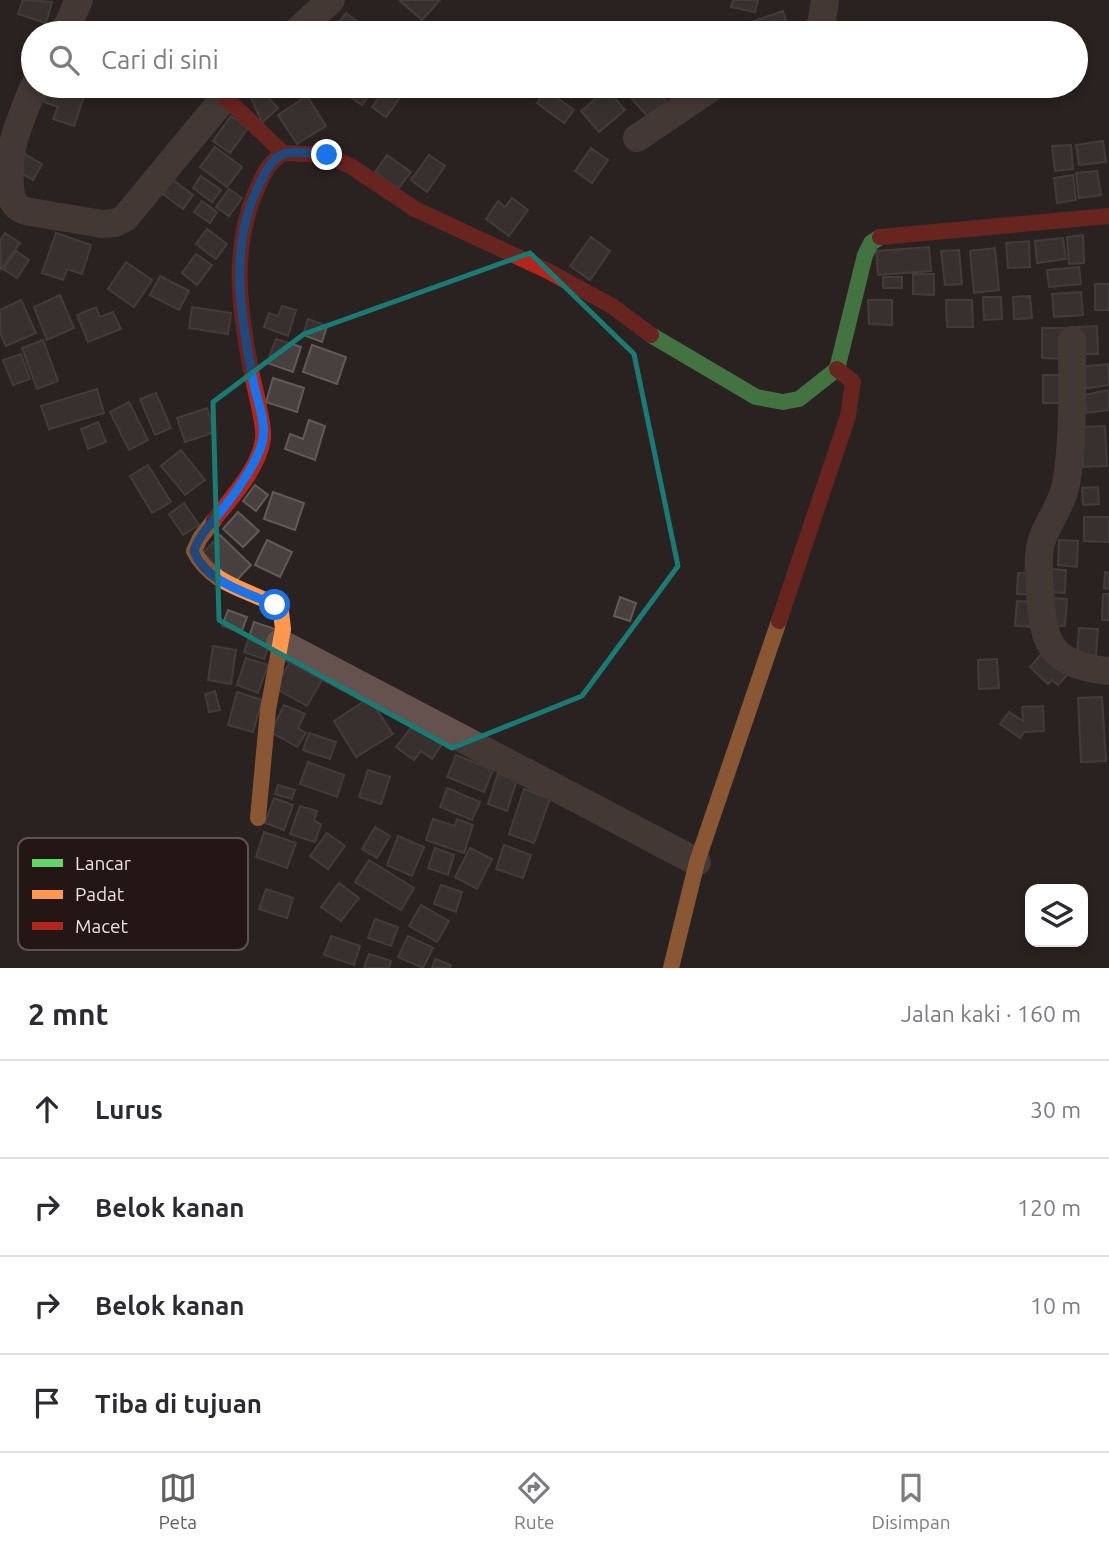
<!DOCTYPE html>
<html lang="id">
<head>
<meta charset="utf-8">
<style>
  :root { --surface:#fff; --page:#f2f2f3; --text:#2b2b33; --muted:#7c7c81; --line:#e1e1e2; --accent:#635f62 }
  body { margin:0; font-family:Ubuntu,sans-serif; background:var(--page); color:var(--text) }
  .controls { position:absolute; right:21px; bottom:21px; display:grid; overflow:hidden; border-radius:14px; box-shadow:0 4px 10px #0003 }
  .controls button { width:63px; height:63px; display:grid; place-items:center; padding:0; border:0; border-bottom:2px solid var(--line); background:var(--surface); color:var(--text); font:35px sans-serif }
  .stop { position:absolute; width:21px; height:21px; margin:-16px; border:5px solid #1a73e8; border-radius:50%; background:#fff }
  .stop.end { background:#1a73e8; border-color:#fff; box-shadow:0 2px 7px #0008 }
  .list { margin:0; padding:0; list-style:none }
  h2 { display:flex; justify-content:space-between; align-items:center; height:91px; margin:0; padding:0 28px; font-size:30px }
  h2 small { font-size:23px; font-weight:400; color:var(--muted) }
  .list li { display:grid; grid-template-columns:46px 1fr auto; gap:21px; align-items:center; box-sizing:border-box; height:98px; padding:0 28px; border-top:2px solid var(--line) }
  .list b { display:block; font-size:26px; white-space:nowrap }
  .list em { font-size:23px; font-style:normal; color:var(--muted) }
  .icon { flex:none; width:38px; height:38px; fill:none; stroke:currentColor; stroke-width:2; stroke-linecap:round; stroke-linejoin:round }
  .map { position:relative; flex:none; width:1109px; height:968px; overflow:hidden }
  .search { position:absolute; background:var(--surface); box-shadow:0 4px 10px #0003; left:21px; right:21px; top:21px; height:77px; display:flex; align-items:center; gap:18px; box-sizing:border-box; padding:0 24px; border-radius:38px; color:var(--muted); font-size:26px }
  .sheet { height:483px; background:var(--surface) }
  nav { display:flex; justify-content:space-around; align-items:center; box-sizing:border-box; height:98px; border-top:2px solid var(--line); background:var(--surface); font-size:19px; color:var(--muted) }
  nav a { display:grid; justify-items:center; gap:4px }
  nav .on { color:var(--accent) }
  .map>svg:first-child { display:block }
  .building { fill:#47403e; stroke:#615a58; stroke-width:2 }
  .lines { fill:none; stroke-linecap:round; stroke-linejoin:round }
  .street { stroke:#65524e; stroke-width:28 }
  .fast { stroke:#63d668; stroke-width:16 }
  .slow { stroke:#ff974d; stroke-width:16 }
  .jam { stroke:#b3261e; stroke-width:16 }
  .route { stroke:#1a73e8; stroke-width:9 }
  .marked { fill:none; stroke:#1a7b74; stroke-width:5; stroke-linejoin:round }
  .key { fill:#231614; stroke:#5f5351; stroke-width:2 }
  .key-label { font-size:19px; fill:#ebe1df }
</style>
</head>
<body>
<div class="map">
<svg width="1109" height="968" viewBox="0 0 1109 968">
  <rect width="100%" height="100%" fill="#2a2220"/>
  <g class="building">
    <path d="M23 0 52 2 46 23 18 14Z"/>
    <path d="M399 0H440L422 20Z"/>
    <path d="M733 0H758L755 12 731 7Z"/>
    <path d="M783 11 790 33H756L751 22Z"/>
    <path d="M346 13 359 23 352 33H331Z"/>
    <path d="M78 20 105 29 103 33H74Z"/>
    <path d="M50 86H64L85 93 74 126 53 119 58 107 44 102Z"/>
    <path d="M246 86H257L278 108 262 123Z"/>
    <path d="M346 86H376L362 105 342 91Z"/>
    <path d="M387 86 402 95 386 117 372 107Z"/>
    <path d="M555 86H581L571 98Z"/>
    <path d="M645 86H653L667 102 648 117 631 98Z"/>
    <path d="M607 89 625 110 599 132 581 111Z"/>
    <path d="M546 90 574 110 564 123 537 103Z"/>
    <path d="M307 96 326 126 297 144 278 115Z"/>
    <path d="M231 116 248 128 230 153 213 141Z"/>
    <path d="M1103 141 1106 162 1079 165 1076 145Z"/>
    <path d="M1071 145 1073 169 1055 171 1052 146Z"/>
    <path d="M215 147 242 167 227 187 200 167Z"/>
    <path d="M591 148 608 160 592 183 575 171Z"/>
    <path d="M25 154 42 164 33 180 16 170Z"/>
    <path d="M387 155 411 172 398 189 375 172Z"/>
    <path d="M429 155 445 166 427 192 411 180Z"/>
    <path d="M1097 171 1101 195 1079 198 1076 173Z"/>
    <path d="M1073 175 1076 200 1057 203 1054 178Z"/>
    <path d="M201 176 221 190 212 202 193 188Z"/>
    <path d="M169 177 193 195 183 209 159 191Z"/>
    <path d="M229 189 242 198 229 216 216 207Z"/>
    <path d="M512 198 528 210 509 236 486 219 498 201 505 207Z"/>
    <path d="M202 201 217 212 210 223 194 212Z"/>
    <path d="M207 229 227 244 216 259 196 244Z"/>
    <path d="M5 233 20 243 1 269 0 240Z"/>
    <path d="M56 233 91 245 82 274 67 269 63 280 42 273Z"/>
    <path d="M1083 235 1084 263 1069 264 1067 237Z"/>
    <path d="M591 237 610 251 590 280 570 266Z"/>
    <path d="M1063 238 1066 259 1037 263 1035 241Z"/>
    <path d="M1029 241 1030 267 1008 268 1006 243Z"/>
    <path d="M929 247 931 271 878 275 876 251Z"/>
    <path d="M995 248 999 290 974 293 970 251Z"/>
    <path d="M959 250 962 284 945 285 941 251Z"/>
    <path d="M16 251 29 260 17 278 3 269Z"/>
    <path d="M196 254 212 265 197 285 182 273Z"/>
    <path d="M126 262 152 280 134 307 108 289Z"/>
    <path d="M1079 267 1081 284 1049 287 1047 270Z"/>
    <path d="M913 274H934V295L913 294Z"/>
    <path d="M160 276 189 291 179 310 150 295Z"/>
    <rect x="883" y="277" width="19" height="11"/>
    <rect x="1095" y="284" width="14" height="26"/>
    <path d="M1081 292 1083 315 1054 317 1052 294Z"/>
    <path d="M60 295 74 328 47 340 34 307Z"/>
    <path d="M1030 296 1032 318 1014 319 1013 297Z"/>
    <path d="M983 297H1001L1002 319 984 320Z"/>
    <path d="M21 300 36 333 6 346 0 333V310Z"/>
    <path d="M868 300H892V325L869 324Z"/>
    <path d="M946 300H972L973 327H947Z"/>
    <path d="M282 306 296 310 288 336 264 327 269 313 278 316Z"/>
    <path d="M96 307 100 317 113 312 121 329 88 342 77 315Z"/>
    <path d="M192 307 231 313 228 334 189 328Z"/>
    <path d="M308 319 327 326 322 342 303 335Z"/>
    <path d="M1097 326 1098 354H1078L1077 327Z"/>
    <path d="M1042 328H1065V359L1042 358Z"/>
    <path d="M276 339 301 347 293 372 267 363Z"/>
    <path d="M43 340 58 381 37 389 22 348Z"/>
    <path d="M312 345 346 357 337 384 303 372Z"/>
    <path d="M21 354 30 379 13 385 3 360Z"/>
    <path d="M1108 364 1109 385 1082 389 1080 367Z"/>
    <rect x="1043" y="375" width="20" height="28"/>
    <path d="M273 378 304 388 297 412 266 402Z"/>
    <path d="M97 389 104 413 49 429 41 406Z"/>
    <path d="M1109 390V410L1087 413 1084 395Z"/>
    <path d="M156 393 171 428 155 435 140 399Z"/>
    <path d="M129 402 148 440 129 450 110 412Z"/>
    <path d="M207 408 215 432 185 442 177 418Z"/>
    <path d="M309 420 325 426 315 460 285 449 290 434 303 439Z"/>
    <path d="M98 422 106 442 88 449 81 429Z"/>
    <path d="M1105 426 1107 466 1083 467 1081 427Z"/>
    <path d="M181 450 205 480 185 495 161 466Z"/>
    <path d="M148 465 171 502 152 513 130 476Z"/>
    <path d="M255 485 268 495 256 511 243 501Z"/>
    <path d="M1098 487 1099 504 1083 505 1082 488Z"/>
    <path d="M273 492 304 503 295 530 264 519Z"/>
    <path d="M184 503 199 525 183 535 169 514Z"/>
    <path d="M238 512 259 531 243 547 223 529Z"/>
    <path d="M1084 517H1109V542L1084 541Z"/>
    <path d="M220 535 251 565 234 583 203 553Z"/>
    <path d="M267 540 292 552 280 577 255 565Z"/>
    <path d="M1059 540 1078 541 1077 567 1058 565Z"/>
    <path d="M1048 569 1066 570 1065 593 1047 592Z"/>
    <path d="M1105 572 1109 573V589L1104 588Z"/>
    <path d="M1018 573 1035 574 1034 595 1017 594Z"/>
    <path d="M1103 594H1109V620H1102Z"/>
    <path d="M620 597 636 603 630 621 614 616Z"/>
    <path d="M1050 598 1067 599 1065 626 1049 625Z"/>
    <path d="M1017 601 1036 602 1034 627 1015 626Z"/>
    <path d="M228 610 247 617 241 633 222 626Z"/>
    <path d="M254 622 275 629 264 659 244 652Z"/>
    <path d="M1079 628 1098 629 1096 656 1077 655Z"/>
    <path d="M213 646 236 650 231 684 208 680Z"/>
    <path d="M1045 650 1067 675 1058 685 1052 680 1048 684 1030 667Z"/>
    <path d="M246 658 268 665 258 693 237 685Z"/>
    <path d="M997 659 999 688 979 689 978 660Z"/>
    <path d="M290 662 322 680 307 706 275 688Z"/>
    <path d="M215 691 220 710 209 712 205 694Z"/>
    <path d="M237 692 262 700 253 732 228 725Z"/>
    <path d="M1102 697 1106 761 1081 762 1078 698Z"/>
    <path d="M369 698 393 734 356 757 334 721Z"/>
    <path d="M284 705 305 714 298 728 306 733 297 747 271 732Z"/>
    <path d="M1043 706 1044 731 1024 732 1020 738 1000 724 1009 712 1023 721 1022 707Z"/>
    <path d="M414 724 442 744 432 759 421 751 414 760 396 747Z"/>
    <path d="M309 733 336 742 330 759 303 750Z"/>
    <path d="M456 755 493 770 484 792 447 777Z"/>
    <path d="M308 762 344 775 337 797 300 784Z"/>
    <path d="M368 770 390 777 381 804 359 797Z"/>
    <path d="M498 773 517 780 507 811 488 804Z"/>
    <path d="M278 785 295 790 292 799 275 794Z"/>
    <path d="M447 788 480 802 472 820 440 807Z"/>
    <path d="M524 789 550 799 534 843 509 834Z"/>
    <path d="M274 798 293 805 284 830 265 823Z"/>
    <path d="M300 806 317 811 314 821 321 824 315 842 290 834Z"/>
    <path d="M433 819 455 826 457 819 473 825 464 853 426 840Z"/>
    <path d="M375 827 390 836 377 858 362 849Z"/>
    <path d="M264 832 296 843 287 868 256 857Z"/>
    <path d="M327 833 345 846 328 869 310 856Z"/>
    <path d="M398 836 424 847 412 876 387 865Z"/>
    <path d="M504 845 531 855 523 878 496 869Z"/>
    <path d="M435 848 454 855 448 875 428 868Z"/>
    <path d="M470 848 492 859 477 889 455 877Z"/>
    <path d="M369 860 414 888 401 910 355 882Z"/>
    <path d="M339 883 359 898 341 921 321 907Z"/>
    <path d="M441 885 462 892 456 912 434 904Z"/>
    <path d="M266 889 293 898 287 918 259 909Z"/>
    <path d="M421 905 449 921 437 942 409 926Z"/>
    <path d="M375 919 398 927 391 946 368 938Z"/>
    <path d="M331 936 360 946 354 965 324 955Z"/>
    <path d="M408 936 433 948 423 968 398 957Z"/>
    <path d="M369 954 391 961 389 968H364Z"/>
    <path d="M435 959 451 965 450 968H432Z"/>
  </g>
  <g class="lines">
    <g class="street">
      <path d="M64 33 79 0"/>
      <path d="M295 33 331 0"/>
      <path d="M813 33 821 26 825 0"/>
      <path d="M34 86C20 121 7 147 10 185 11 198 12 206 25 211L102 224 115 223 125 218 225 97"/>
      <path d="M637 138 714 86"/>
      <path d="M1072 340C1072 388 1074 438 1066 484 1062 506 1047 522 1041 543 1037 558 1039 575 1040 591 1043 645 1051 665 1109 671"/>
      <path d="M280 643 697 862"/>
    </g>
    <path class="fast" d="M651 335 756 397 783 402 799 399 837 369 865 255 871 243 880 237"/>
    <g class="slow">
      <path d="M214 520 200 538 194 551C211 585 247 589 277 606L281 612 283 629 268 710 258 818"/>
      <path d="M671 968 697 862 779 621"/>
    </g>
    <g class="jam">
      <path d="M283 153 327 155 352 167 415 209 546 270 612 306 651 335"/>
      <path d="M880 237 1109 216"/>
      <path d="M214 520C232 497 259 468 263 439 265 426 255 390 252 375 240 314 230 251 256 191 263 175 268 163 283 153L225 97 235 86"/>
      <path d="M779 621 848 416 853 382 837 369"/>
    </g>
  </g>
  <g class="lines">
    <path class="route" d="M275 605C248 593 205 582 194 551 198 536 212 523 221 511 235 494 260 459 263 438 266 420 256 398 253 380 241 318 229 250 256 191 277 147 280 150 327 155"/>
  </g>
  <path d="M0 0H1109V968H0ZM530 253 634 354 678 566 582 696 452 748 219 620 213 402 304 334Z" fill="#2a2220" fill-opacity=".55" fill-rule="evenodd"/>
  <path class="marked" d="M530 253 634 354 678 566 582 696 452 748 219 620 213 402 304 334Z"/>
  <rect x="18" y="838" width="230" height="112" rx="10" class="key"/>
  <rect x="32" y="859" width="31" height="8" fill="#63d668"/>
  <rect x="32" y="890" width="31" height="9" fill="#ff974d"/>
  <rect x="32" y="922" width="31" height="8" fill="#b3261e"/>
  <g class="key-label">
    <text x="75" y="870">Lancar</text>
    <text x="75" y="901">Padat</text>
    <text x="75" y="933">Macet</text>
  </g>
</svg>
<div class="controls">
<button><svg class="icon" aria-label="layers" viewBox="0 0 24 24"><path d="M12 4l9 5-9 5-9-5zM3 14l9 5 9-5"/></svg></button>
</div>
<div class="stop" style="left:275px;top:605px"></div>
<div class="stop end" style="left:327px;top:155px"></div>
<div class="search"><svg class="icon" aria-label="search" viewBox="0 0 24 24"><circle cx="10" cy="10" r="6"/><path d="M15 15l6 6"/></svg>Cari di sini</div>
</div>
<section class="sheet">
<h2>2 mnt<small>Jalan kaki · 160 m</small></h2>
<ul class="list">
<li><svg class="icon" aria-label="ahead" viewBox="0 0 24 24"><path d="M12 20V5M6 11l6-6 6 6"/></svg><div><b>Lurus</b></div><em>30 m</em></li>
<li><svg class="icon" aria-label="right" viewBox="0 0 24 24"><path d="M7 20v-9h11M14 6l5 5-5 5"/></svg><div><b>Belok kanan</b></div><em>120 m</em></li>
<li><svg class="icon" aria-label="right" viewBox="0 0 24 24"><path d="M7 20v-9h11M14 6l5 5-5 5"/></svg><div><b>Belok kanan</b></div><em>10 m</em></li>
<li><svg class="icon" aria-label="arrive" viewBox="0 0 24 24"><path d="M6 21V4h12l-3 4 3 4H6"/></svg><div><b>Tiba di tujuan</b></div></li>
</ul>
</section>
<nav>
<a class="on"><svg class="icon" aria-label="map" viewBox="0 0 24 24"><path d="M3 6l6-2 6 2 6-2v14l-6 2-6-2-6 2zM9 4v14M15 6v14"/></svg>Peta</a>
<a><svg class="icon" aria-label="directions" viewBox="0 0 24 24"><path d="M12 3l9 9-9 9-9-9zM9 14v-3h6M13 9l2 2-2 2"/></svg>Rute</a>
<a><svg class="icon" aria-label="saved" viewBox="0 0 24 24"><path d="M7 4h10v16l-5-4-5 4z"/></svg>Disimpan</a>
</nav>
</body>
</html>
